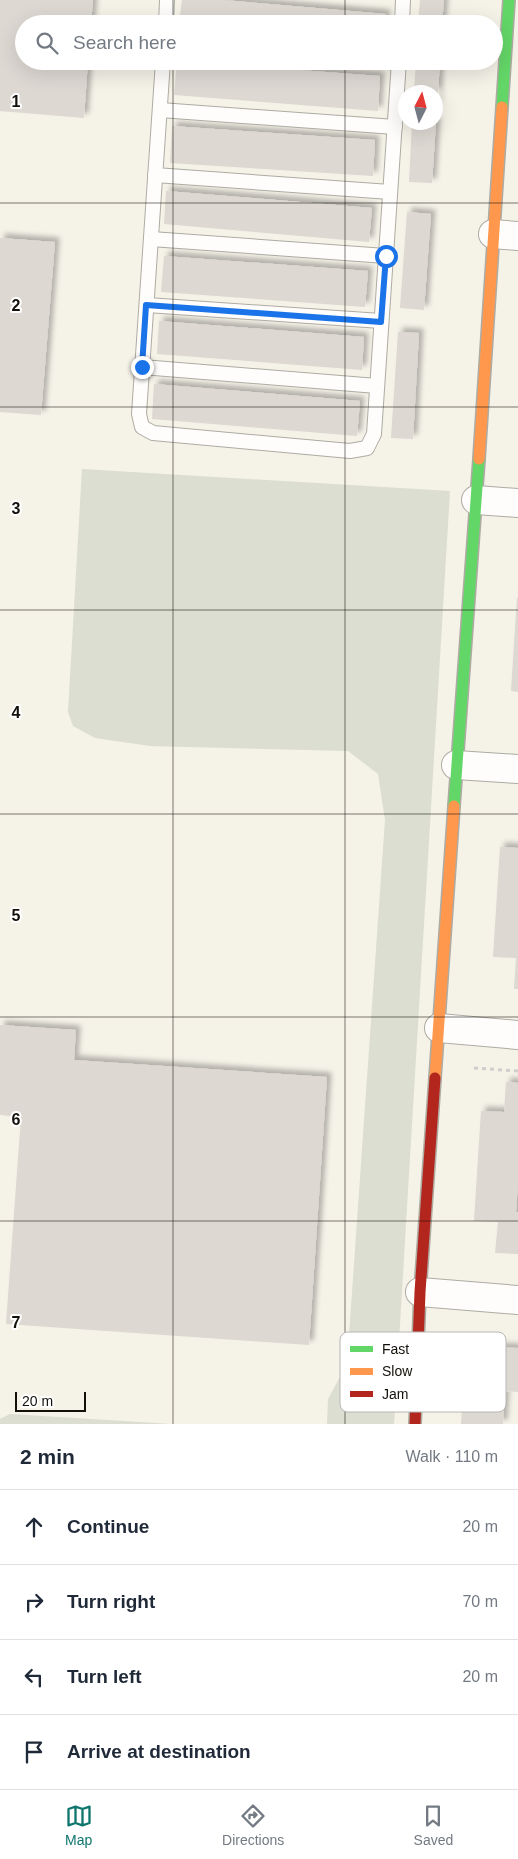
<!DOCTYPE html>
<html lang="en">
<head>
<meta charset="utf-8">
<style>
  :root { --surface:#fff; --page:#f2f2f3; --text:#1f2937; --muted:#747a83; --line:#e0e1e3; --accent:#0f766e }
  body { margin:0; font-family:Arial,sans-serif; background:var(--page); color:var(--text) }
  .compass { position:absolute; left:398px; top:85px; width:45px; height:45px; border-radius:50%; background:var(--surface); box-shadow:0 5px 20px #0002; rotate:6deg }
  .scale { position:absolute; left:15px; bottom:12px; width:71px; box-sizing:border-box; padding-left:5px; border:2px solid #13100a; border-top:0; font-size:14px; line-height:18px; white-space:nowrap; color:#13100a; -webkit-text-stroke:4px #fff; paint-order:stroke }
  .stop { position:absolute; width:15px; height:15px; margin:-11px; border:4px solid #1a73e8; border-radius:50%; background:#fff }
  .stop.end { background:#1a73e8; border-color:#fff; box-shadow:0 1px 5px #0008 }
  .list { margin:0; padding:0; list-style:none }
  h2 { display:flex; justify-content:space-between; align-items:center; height:65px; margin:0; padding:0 20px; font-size:21px }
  h2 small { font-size:16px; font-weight:400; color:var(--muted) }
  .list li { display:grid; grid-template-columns:32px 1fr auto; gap:15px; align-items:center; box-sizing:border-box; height:75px; padding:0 20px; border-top:1px solid var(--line) }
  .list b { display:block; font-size:19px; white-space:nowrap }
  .list em { font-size:16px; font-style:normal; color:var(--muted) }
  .icon { flex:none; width:28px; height:28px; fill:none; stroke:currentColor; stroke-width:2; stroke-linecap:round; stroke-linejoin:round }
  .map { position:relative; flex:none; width:518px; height:1424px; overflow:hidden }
  .search { position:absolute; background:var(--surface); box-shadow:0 5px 20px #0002; left:15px; right:15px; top:15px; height:55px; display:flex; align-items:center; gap:12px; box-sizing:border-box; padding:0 18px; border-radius:28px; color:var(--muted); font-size:19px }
  .sheet { height:365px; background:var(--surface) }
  nav { display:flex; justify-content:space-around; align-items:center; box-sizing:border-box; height:70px; border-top:1px solid var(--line); background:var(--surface); font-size:14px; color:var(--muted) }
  nav a { display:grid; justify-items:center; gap:2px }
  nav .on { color:var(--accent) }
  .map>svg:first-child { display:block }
  .green { fill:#dbded0 }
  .building { fill:#ddd8d2; filter:url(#shadow) }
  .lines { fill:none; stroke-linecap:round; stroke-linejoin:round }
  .lane-casing { stroke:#aeaba3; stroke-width:16 }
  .street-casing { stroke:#aeaba3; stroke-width:30 }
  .fast-casing { stroke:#aeaba3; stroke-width:14 }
  .slow-casing { stroke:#aeaba3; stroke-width:14 }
  .jam-casing { stroke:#aeaba3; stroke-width:14 }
  .path { stroke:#d0cecb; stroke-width:3; stroke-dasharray:4 4; stroke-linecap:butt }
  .lane { stroke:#fefdfc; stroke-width:14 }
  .street { stroke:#fefdfc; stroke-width:28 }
  .fast { stroke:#63d668; stroke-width:11 }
  .slow { stroke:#ff974d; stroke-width:11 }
  .jam { stroke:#b3261e; stroke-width:11 }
  .route { stroke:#1a73e8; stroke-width:6 }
  .grid { fill:none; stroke:#13100a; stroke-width:1; stroke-opacity:0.55 }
  .key { fill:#fff; stroke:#b8b7b6; stroke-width:1 }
  .key-label { font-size:14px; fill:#13100a }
  .grid-label { font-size:16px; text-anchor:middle; font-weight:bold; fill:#13100a; stroke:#fff; stroke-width:4; stroke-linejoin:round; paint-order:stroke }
</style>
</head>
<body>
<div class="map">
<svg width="518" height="1424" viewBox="0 0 518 1424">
  <defs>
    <filter id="shadow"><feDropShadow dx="4.5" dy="-4.5" stdDeviation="2.5" flood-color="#0004"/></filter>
  </defs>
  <rect width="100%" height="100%" fill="#f5f2e8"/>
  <g class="green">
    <path d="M82 469 450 491 394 1424H327L328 1399 347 1364 385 820 378 774 348 751 150 746 95 738 73 726 68 712Z"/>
    <path d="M10 1414 172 1424H0V1419Z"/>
  </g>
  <g class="building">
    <path d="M0 0H93L91 24H24V61H88L84 118 0 111Z"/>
    <path d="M182 0H223L386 14 385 24H179Z"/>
    <path d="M420 0H444L442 24H418Z"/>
    <path d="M177 61 380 76 378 111 174 95Z"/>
    <path d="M416 61H440L437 109H436V92H414Z"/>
    <path d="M412 122H436L432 183 409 182Z"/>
    <path d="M172 126 375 140 373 176 170 163Z"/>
    <path d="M166 191 372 208 369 242 164 224Z"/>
    <path d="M407 212 431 214 424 310 400 308Z"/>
    <path d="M0 238 55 242 41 415 0 412Z"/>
    <path d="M164 256 368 271 365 307 161 292Z"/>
    <path d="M159 321 364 337 362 370 157 354Z"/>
    <path d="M398 332 419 333 413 439 391 438Z"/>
    <path d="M154 384 360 401 357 436 152 419Z"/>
    <path d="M517 598H518V692L511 691Z"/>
    <path d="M500 847 518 848V989H514L516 958 493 957Z"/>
    <path d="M0 1025 76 1030 74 1060 327 1077 309 1345 6 1324 21 1117 0 1115Z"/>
    <path d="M506 1082 518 1083V1182L516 1212H518V1254L495 1253 498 1222 474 1221 481 1111 504 1112Z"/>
    <path d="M490 1347 518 1348V1392L505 1391 503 1424H461L464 1376 488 1377Z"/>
  </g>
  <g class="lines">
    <defs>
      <g id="lane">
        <path d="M166 24 167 0"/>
        <path d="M402 24 403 0"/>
        <path d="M163 61 139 414 142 427 153 433 350 451 367 448 374 434 399 61"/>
        <path d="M376 61 399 63"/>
        <path d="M160 110 395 127"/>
        <path d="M155 175 390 192"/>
        <path d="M151 239 386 256"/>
        <path d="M147 305 381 321"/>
        <path d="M142 367 377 386"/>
      </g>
      <g id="street">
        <path d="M493 234 518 236"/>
        <path d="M476 500 518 503"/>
        <path d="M456 765 518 769"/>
        <path d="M439 1028 518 1035"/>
        <path d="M420 1292 518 1300"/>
      </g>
      <g id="fast">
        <path d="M502 107 509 0"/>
        <path d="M454 806 479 459"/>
      </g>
      <g id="slow">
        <path d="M479 459 502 107"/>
        <path d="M435 1078 454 806"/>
      </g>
      <path id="jam" d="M415 1424 420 1292 435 1078"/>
    </defs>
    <use href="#lane" class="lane-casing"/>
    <use href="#street" class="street-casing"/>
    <use href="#fast" class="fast-casing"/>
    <use href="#slow" class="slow-casing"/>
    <use href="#jam" class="jam-casing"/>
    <path class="path" d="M474 1068 518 1071"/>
    <use href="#lane" class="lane"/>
    <use href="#street" class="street"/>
    <use href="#fast" class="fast"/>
    <use href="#slow" class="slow"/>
    <use href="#jam" class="jam"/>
  </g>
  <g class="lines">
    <path class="route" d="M142 367 146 305 381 322 386 256"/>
  </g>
  <path class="grid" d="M173 0V24M345 0V24M173 61V1424M345 61V1424M0 203H518M0 407H518M0 610H518M0 814H518M0 1017H518M0 1221H518"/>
  <rect x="340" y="1332" width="166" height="80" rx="8" class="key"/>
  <rect x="350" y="1346" width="23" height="6" fill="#63d668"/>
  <rect x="350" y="1368" width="23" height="7" fill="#ff974d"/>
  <rect x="350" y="1391" width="23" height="6" fill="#b3261e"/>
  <g class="key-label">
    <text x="382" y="1354">Fast</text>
    <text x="382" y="1376">Slow</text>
    <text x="382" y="1399">Jam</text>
  </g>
  <g class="grid-label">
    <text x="16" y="107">1</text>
    <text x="16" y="311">2</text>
    <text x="16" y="514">3</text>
    <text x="16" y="718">4</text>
    <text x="16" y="921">5</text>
    <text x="16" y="1125">6</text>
    <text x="16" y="1328">7</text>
  </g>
</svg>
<svg class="compass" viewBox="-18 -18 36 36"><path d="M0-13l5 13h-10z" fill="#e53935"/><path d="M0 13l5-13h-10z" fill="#747a83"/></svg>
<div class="scale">20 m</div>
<div class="stop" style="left:386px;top:256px"></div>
<div class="stop end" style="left:142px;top:367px"></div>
<div class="search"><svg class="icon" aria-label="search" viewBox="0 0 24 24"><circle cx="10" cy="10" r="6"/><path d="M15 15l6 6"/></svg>Search here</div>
</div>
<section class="sheet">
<h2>2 min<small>Walk · 110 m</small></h2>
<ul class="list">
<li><svg class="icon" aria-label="ahead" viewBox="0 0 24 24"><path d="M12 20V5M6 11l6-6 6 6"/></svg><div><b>Continue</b></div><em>20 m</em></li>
<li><svg class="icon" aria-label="right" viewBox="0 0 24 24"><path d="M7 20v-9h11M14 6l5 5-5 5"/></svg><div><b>Turn right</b></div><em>70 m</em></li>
<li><svg class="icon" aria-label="left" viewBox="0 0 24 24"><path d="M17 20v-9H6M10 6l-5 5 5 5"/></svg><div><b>Turn left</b></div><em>20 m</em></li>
<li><svg class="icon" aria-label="arrive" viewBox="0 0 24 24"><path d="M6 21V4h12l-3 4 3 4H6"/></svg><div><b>Arrive at destination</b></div></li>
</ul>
</section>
<nav>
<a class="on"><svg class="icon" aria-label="map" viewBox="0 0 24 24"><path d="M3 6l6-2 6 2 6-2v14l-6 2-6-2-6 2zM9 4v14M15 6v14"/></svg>Map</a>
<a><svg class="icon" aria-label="directions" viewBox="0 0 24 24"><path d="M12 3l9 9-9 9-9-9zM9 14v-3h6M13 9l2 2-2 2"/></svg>Directions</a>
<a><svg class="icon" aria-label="saved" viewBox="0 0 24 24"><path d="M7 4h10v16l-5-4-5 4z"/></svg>Saved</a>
</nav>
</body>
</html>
